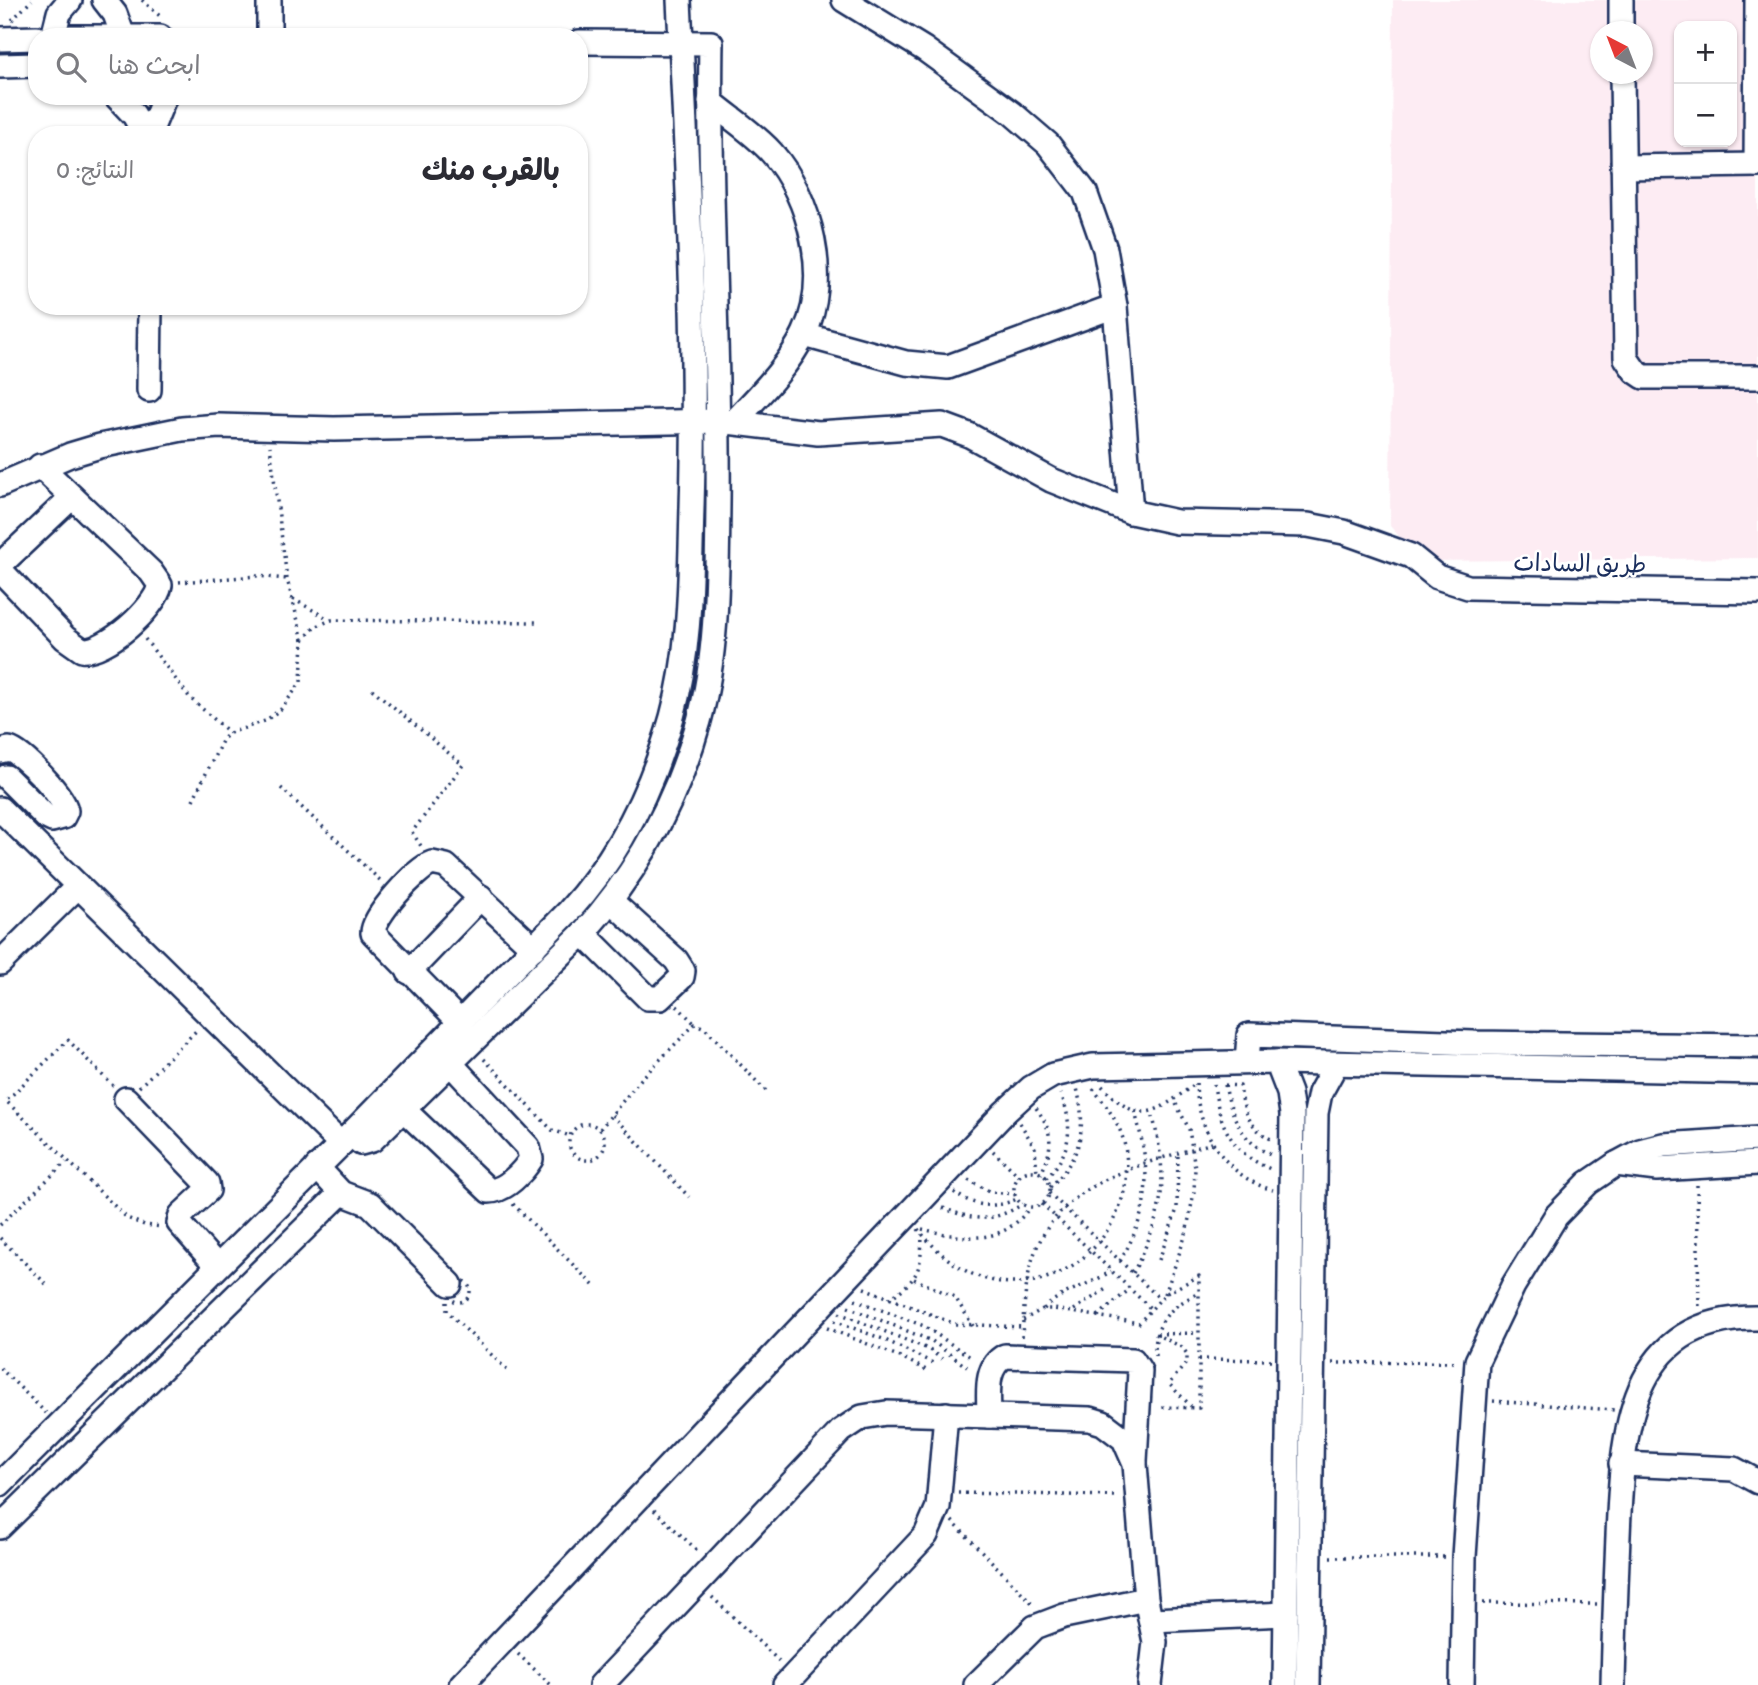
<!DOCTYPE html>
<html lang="ar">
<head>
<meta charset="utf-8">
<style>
  :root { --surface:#fff; --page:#f7f7f7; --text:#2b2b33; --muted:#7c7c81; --line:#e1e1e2 }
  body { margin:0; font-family:Itim,"Playpen Sans Arabic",sans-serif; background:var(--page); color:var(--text); direction:rtl }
  .controls { position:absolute; right:21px; top:21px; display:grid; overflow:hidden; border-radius:14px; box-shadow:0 2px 5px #0004 }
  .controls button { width:63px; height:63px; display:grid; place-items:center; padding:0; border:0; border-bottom:2px solid var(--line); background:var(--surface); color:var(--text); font:35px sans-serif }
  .compass { position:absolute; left:1590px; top:21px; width:63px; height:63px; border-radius:50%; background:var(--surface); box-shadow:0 2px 5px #0004; rotate:318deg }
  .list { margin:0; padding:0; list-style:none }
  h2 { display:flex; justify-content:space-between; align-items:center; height:91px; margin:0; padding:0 28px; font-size:30px }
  h2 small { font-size:23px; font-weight:400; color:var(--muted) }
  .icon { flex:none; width:38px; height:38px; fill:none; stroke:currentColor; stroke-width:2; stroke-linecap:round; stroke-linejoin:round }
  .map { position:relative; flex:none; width:1758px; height:1685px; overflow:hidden; direction:ltr }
  .search { position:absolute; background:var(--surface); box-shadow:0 2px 5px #0004; left:28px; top:28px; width:560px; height:77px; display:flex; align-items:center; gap:18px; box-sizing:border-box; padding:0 24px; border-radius:28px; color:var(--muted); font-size:26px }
  .panel { position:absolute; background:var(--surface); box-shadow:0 2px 5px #0004; left:28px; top:126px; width:560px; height:189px; border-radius:28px; direction:rtl }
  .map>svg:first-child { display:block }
  .built { fill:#fdecf3; fill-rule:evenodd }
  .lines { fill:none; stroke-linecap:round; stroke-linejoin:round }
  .minor-casing { stroke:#1b2f5e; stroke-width:28 }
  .path { stroke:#1b2f5e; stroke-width:3.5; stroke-dasharray:2 5; stroke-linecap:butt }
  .minor { stroke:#fff; stroke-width:23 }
  .labels { text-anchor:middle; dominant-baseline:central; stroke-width:5; stroke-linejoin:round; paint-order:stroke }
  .street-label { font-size:24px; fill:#1b2f5e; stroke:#fff }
</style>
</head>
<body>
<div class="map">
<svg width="1758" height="1685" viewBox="0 0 1758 1685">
  <rect width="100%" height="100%" fill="#fff"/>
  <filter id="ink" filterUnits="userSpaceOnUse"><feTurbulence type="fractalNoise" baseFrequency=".0143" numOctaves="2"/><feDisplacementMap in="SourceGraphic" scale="14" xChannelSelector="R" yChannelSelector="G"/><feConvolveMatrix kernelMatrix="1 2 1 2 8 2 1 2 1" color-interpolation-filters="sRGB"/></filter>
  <g filter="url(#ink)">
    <path class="built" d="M1393 0H1758V558L1421 561 1390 526ZM1679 26H1732V142H1679ZM1600 32H1642V74H1600Z"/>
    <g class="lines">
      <defs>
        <g id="minor">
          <path d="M104 0 115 14 123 36"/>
          <path d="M269 0V37"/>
          <path d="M844 0 924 49 1012 113 1048 144 1085 192 1105 249 1115 306 1131 512"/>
          <path d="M1621 0V32"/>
          <path d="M53 37 59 13 70 0"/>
          <path d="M70 37H160"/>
          <path d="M0 39 37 38"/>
          <path d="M0 66 37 65"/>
          <path d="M1622 74 1626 358 1635 371 1644 377H1758"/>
          <path d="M116 96 134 115 145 135"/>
          <path d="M710 101C730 118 754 133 772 153 811 197 831 279 804 334 788 367 758 396 734 422"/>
          <path d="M149 135 165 96"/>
          <path d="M1756 165 1757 0"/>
          <path d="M1623 167 1758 165"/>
          <path d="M804 335 906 363 948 367 1115 306"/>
          <path d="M149 390 150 306"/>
          <path d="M0 485 70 455 100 446 182 429 219 426 334 429 719 421 818 433 942 425 969 435 1051 480 1131 512 1177 522 1308 525 1344 532 1411 556 1437 577 1468 587 1758 592"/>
          <path d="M0 565 72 497"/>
          <path d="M0 570 65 638 82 650C105 653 156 608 160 585L151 572 40 466"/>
          <path d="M0 751 9 749C23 753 65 797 66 811L63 817 52 820 46 817 6 777"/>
          <path d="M0 809 341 1144"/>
          <path d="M583 933 648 998H660L682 977 683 971 676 960 611 901"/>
          <path d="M0 963 77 887"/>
          <path d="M409 972 481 897"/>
          <path d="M461 1023 373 933C372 917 416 869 432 863L446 866 534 948"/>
          <path d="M1247 1062 1249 1035 1474 1043 1758 1046"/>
          <path d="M1277 1062 1289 1093 1292 1114 1285 1685"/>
          <path d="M126 1099 207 1183 208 1190 181 1215 179 1223 217 1266"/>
          <path d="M404 1110 489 1191C505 1191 523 1172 531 1159L528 1147 451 1064"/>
          <path d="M351 1134 361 1143 372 1140 583 933C638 872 677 800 699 721 718 652 717 577 718 505 720 351 708 197 711 43L579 42"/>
          <path d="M1616 1164 1657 1169 1758 1163"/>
          <path d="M317 1167 341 1193 370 1204 450 1284"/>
          <path d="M989 1416C989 1395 984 1367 1005 1356L1133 1360 1140 1371 1135 1461"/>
          <path d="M1621 1464 1734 1469 1758 1482"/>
          <path d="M0 1484 351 1134 569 911C619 856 652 788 672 717 691 649 690 576 692 507 697 338 687 169 679 0"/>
          <path d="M0 1527 341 1193"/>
          <path d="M1152 1620 1286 1614"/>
          <path d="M461 1685 1005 1112 1031 1088 1053 1075 1093 1066 1277 1062 1758 1072"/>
          <path d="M601 1685 841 1431 862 1417 886 1413 1090 1419 1103 1423 1124 1439 1135 1464 1146 1599 1155 1642 1150 1685"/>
          <path d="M785 1685 926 1535 938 1507 946 1414"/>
          <path d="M976 1685 1035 1627 1064 1616 1146 1599"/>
          <path d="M1308 1685 1316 1113 1320 1093 1336 1064"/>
          <path d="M1462 1685 1464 1557 1477 1361 1513 1286 1556 1216 1588 1183 1616 1164 1640 1151 1663 1145 1758 1139"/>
          <path d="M1613 1685C1614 1635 1616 1586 1618 1536 1622 1436 1627 1316 1758 1318"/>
        </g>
      </defs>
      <use href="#minor" class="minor-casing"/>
      <g class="path">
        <path d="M142 0 161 17"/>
        <path d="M12 20 32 0"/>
        <path d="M179 582 257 576 287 579"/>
        <path d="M293 599 329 619"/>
        <path d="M145 639 190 698 230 733"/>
        <path d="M303 640 315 627 331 620 538 622"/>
        <path d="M372 689 463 765 412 832 421 846"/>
        <path d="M281 788 382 882"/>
        <path d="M193 800 223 739 230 733 265 721 281 709 301 682 303 640 287 579 270 446"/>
        <path d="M677 1006 695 1024"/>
        <path d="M484 1059 552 1130 570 1136"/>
        <path d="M1196 1083C1197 1130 1225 1177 1273 1190"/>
        <path d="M1214 1084C1219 1126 1232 1154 1273 1170"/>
        <path d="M1225 1085 1240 1086C1243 1110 1249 1129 1273 1140"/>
        <path d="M1225 1085C1231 1115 1242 1144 1273 1155"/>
        <path d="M113 1086 68 1040 6 1101 127 1218 144 1225 162 1227"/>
        <path d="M1102 1086C1141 1128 1155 1113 1195 1084"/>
        <path d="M139 1087 198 1029"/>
        <path d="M1036 1108C1054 1132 1053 1148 1041 1174"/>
        <path d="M612 1115 689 1197"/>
        <path d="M1020 1123 1035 1148 1037 1172"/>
        <circle cx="587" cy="1142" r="18"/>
        <path d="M600 1129 641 1079 695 1024 705 1028 767 1092"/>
        <path d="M993 1151 1019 1176"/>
        <circle cx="1032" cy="1189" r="18"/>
        <path d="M1046 1178C1071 1154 1074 1126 1061 1094"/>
        <path d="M968 1180 991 1192 1015 1194"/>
        <path d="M1697 1185 1699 1310"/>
        <path d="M1050 1187C1081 1157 1087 1130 1077 1088"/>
        <path d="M954 1192C974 1207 994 1209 1017 1199"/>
        <path d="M1049 1193 1160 1299"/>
        <path d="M513 1204 594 1286"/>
        <path d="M1042 1204 1151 1309"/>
        <path d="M943 1208C976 1221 991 1223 1023 1204"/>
        <path d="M0 1225 66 1162"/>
        <path d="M918 1229C937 1252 960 1273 990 1280 1069 1299 1139 1223 1125 1147 1121 1124 1105 1104 1091 1086"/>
        <path d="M922 1229C965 1239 1002 1247 1030 1207"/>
        <path d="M0 1238 49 1287"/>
        <path d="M1159 1260 1177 1209 1178 1153"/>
        <path d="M1120 1261C1152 1208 1151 1171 1135 1112"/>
        <path d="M1133 1273C1165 1209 1169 1182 1152 1113"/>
        <path d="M914 1279 955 1297 973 1326"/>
        <circle cx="459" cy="1291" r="11"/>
        <path d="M864 1288 955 1324 1023 1327"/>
        <path d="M1165 1294 1186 1234 1194 1192 1195 1168 1189 1129 1174 1100"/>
        <path d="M889 1299C919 1278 921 1271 922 1234"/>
        <path d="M855 1300 924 1326 972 1358"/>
        <path d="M447 1302V1311L509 1372"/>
        <path d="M848 1307 932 1341 967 1367"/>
        <path d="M1044 1309C1061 1290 1090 1286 1111 1271"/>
        <path d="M1074 1310 1106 1289"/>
        <path d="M839 1313 928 1349 942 1359"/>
        <path d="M1098 1316 1130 1289"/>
        <path d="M1023 1320 1043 1309H1054L1139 1323 1165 1294 1199 1276V1408L1158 1407"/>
        <path d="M834 1321 883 1339 935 1364"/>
        <path d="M827 1328 903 1358 928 1371"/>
        <path d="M1155 1334 1182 1347 1187 1354V1362L1169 1384 1191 1406"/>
        <path d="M1157 1334 1198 1333"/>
        <path d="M1022 1337C1024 1307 1025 1275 1037 1247 1067 1178 1148 1163 1212 1143"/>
        <path d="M1155 1356C1154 1322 1169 1307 1199 1293"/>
        <path d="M1199 1359 1271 1360"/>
        <path d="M1332 1363 1458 1362"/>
        <path d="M0 1368 46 1413"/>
        <path d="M1493 1401 1614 1410"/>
        <path d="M958 1493 1118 1496"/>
        <path d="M654 1510 700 1553"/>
        <path d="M952 1521 1035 1606"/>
        <path d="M1330 1557H1444"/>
        <path d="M712 1597 780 1662"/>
        <path d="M1483 1603 1598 1604"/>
        <path d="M518 1654 551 1685"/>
      </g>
      <use href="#minor" class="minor"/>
    </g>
  </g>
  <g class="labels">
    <g class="street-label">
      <text transform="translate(1580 563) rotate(1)">طريق السادات</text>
    </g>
  </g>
</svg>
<div class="controls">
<button>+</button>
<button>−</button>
</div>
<svg class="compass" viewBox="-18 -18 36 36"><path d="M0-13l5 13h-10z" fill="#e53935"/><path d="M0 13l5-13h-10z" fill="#7c7c81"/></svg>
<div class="search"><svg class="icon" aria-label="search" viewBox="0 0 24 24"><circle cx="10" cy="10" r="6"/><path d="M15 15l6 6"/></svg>ابحث هنا</div>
<section class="panel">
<h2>بالقرب منك<small>النتائج: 0</small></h2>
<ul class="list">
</ul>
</section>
</div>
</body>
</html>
